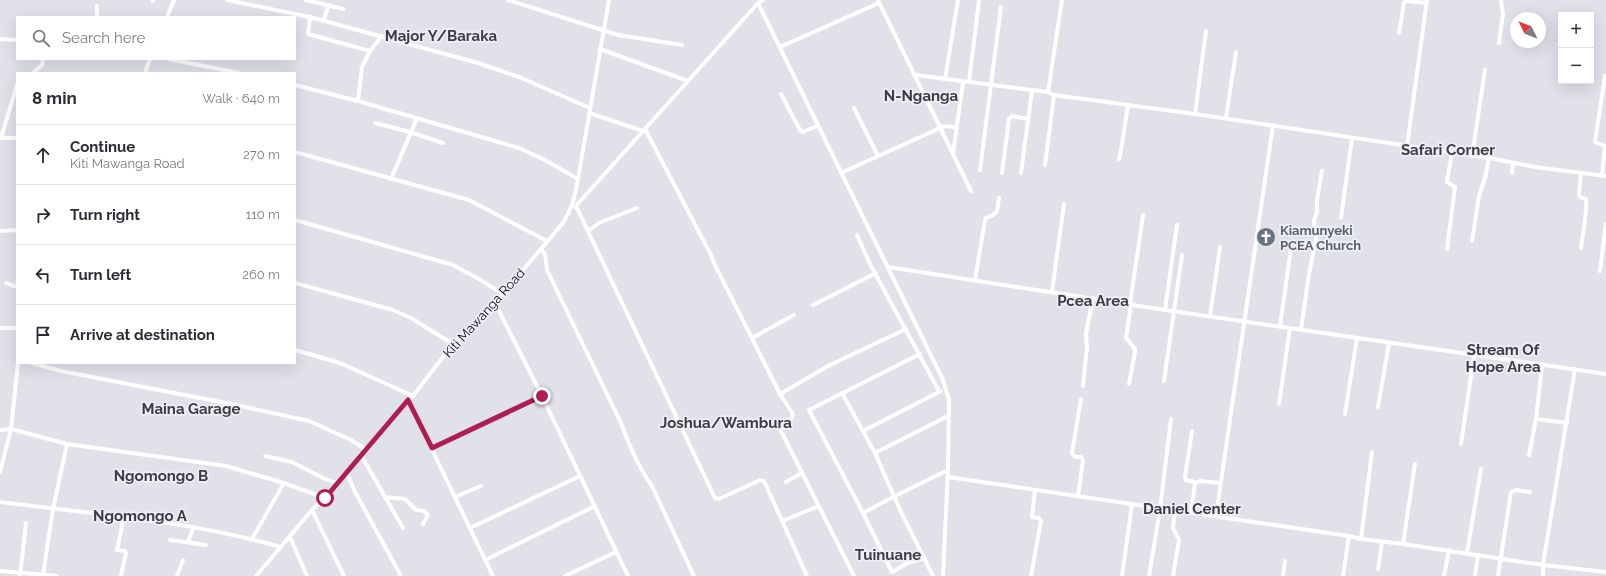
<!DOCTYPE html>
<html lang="en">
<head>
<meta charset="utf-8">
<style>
  :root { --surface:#fff; --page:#f2f2f3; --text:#2b2b33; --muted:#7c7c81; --line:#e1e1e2 }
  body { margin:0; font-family:Raleway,sans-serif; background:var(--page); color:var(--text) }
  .controls { position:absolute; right:12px; top:12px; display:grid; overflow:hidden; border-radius:0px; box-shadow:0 4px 16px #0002 }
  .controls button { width:36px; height:36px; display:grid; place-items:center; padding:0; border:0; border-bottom:1px solid var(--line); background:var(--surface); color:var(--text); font:20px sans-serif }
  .compass { position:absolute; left:1510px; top:12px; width:36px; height:36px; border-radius:50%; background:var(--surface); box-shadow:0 4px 16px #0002; rotate:312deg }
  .stop { position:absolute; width:12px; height:12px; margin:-9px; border:3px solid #af1e52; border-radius:50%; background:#fff }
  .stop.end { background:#af1e52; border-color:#fff; box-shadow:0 1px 4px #0008 }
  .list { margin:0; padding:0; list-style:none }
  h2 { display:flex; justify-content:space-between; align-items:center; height:52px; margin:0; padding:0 16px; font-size:17px }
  h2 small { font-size:13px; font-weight:400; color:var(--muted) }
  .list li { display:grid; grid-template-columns:26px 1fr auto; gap:12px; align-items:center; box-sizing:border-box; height:60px; padding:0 16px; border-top:1px solid var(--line) }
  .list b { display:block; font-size:15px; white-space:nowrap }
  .list p { margin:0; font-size:13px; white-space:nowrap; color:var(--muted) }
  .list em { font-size:13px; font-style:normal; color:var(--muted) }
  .icon { flex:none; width:22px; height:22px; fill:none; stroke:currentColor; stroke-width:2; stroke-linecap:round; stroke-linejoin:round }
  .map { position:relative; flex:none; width:1606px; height:576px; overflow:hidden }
  .search { position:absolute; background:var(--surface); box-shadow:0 4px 16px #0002; left:16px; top:16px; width:280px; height:44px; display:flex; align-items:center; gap:10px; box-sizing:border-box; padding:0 14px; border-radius:0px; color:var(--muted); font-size:15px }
  .panel { position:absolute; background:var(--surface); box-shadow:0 4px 16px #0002; left:16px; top:72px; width:280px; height:292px; border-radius:0px }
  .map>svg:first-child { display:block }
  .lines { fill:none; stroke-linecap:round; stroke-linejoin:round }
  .minor { stroke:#fff; stroke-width:4 }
  .route { stroke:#af1e52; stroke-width:5 }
  .labels { text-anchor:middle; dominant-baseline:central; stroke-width:3.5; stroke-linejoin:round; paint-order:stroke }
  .worship-label { font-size:13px; font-weight:bold; fill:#5b616d; stroke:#eeeef6; text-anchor:start }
  .street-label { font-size:13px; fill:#0c0c0f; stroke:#eeeef6 }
  .quarter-label { font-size:15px; font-weight:bold; fill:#3c3c42; stroke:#eeeef6 }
</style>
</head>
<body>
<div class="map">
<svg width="1606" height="576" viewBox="0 0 1606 576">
  <rect width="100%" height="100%" fill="#e0e1e9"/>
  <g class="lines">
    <g class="minor">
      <path d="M227 0 310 17 478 63 519 77 590 108"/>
      <path d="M306 0 343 9"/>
      <path d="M508 0 618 35 682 45"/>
      <path d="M878 0 971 191"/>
      <path d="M153 1V0"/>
      <path d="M758 3 920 333 943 380 949 400 948 470 943 576"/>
      <path d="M97 6V17"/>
      <path d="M167 17 174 0"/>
      <path d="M310 17 308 34 370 51 382 36"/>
      <path d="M323 21 329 5"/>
      <path d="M1399 33 1404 3 1406 1 1427 3"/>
      <path d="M0 39 17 40"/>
      <path d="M1499 43 1503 14 1501 0"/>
      <path d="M780 47 879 3"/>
      <path d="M600 49 688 81"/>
      <path d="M169 59 239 73"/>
      <path d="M33 73 42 65 43 59"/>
      <path d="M145 73 150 59"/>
      <path d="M915 75 1048 92 1054 95 1195 114 1489 158 1535 167 1606 176"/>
      <path d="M945 79 958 0"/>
      <path d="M969 82 979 0"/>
      <path d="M295 85 358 101 519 148 545 160 578 179"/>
      <path d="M1048 92 1062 0"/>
      <path d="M781 94 800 130 803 132 817 126"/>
      <path d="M358 101 362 67 370 51"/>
      <path d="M854 108 878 156"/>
      <path d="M589 113 643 131"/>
      <path d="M1195 114 1206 31"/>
      <path d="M1226 118 1236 52"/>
      <path d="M375 123 410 132 443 143"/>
      <path d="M939 126 957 127"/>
      <path d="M645 129 711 255 714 263 780 394 793 414 791 419 780 424 781 431 854 576"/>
      <path d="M0 138H17"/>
      <path d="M1 138 17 85"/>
      <path d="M1407 146 1427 0"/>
      <path d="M295 152 469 200 547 241"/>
      <path d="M953 154 963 82"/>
      <path d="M1472 156 1485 70"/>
      <path d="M1119 159 1121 151 1128 105"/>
      <path d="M1045 165 1054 95"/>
      <path d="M980 170 1001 7"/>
      <path d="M841 173 940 128"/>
      <path d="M1002 173 1009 119 1012 116 1028 119"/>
      <path d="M1021 173 1032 91"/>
      <path d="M1512 173 1513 163"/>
      <path d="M1602 176 1605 146 1595 142 1605 76"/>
      <path d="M391 179 417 118"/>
      <path d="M576 206 715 498 719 499 760 480 764 481 807 576"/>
      <path d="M575 207 758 3 763 0"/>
      <path d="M1341 218 1352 138"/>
      <path d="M295 220 453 265 479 279 503 294"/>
      <path d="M0 231 17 230"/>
      <path d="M588 231 599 223 637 208"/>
      <path d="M857 235 871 266 939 391"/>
      <path d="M1472 241 1479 196 1485 178 1489 158"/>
      <path d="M1581 248C1582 240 1588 203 1586 199L1580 197 1579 194 1581 173"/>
      <path d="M541 249 545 254 547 270 621 423C629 445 638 467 652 486L694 576"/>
      <path d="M1447 249 1455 187 1447 182 1452 152"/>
      <path d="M888 267 1165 310 1606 374"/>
      <path d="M1600 271 1606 224"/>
      <path d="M975 280 985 220 986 218C999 214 997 211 999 198"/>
      <path d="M6 283 17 287"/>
      <path d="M295 283 393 310 411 318 453 344"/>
      <path d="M1052 292 1064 204"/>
      <path d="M495 303 542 396 628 576"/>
      <path d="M1130 304 1143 215"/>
      <path d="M813 305 876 273"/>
      <path d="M1165 310 1177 225"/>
      <path d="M1210 316 1220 247"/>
      <path d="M1280 326 1291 249"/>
      <path d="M0 328H17"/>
      <path d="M1301 329 1309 274 1316 238 1314 221 1317 212V200L1322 171"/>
      <path d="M752 338 794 315"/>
      <path d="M295 350 340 363 413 396"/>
      <path d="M32 363 61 371 236 405 309 421 351 440 367 450"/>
      <path d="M1164 381 1182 255"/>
      <path d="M1129 384 1135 352V349L1126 338 1131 304"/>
      <path d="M1083 386 1087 347 1086 334 1093 298"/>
      <path d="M842 393 875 453 901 512 933 576"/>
      <path d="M780 394 830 365 906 329"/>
      <path d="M408 400 493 576"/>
      <path d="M1279 404 1290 328"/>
      <path d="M1378 407 1389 343"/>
      <path d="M1345 414 1357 338"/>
      <path d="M1536 419 1567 423"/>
      <path d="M0 430 11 429 67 444"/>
      <path d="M863 431 941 391"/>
      <path d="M1461 444 1474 356"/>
      <path d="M432 448 542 396"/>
      <path d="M875 453 948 416"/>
      <path d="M361 455 403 528"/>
      <path d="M1529 455 1536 419 1542 365"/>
      <path d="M265 456 292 462 323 478 336 483"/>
      <path d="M0 472 11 429 18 363"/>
      <path d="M347 473 354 490 401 576"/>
      <path d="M948 477 1349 536 1361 539 1403 544 1543 565 1606 572"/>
      <path d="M786 482 802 473"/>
      <path d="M1195 483 1200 481 1221 483"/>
      <path d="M1078 496 1083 460 1081 457H1075L1072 453 1081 399"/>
      <path d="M385 497 405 499 416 510 424 511 428 515 423 524"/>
      <path d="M455 497 481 486"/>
      <path d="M0 502C94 514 190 521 281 547"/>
      <path d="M312 510 344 576"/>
      <path d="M1191 512 1195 484 1194 482 1186 480 1185 477 1192 431"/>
      <path d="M863 513 809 410 920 354"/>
      <path d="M1216 516 1273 125"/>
      <path d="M782 521 819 506"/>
      <path d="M470 528 580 476"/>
      <path d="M290 537 307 576"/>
      <path d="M252 539 284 483"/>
      <path d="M1361 539 1372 452"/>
      <path d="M170 540 206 545"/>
      <path d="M188 542 193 528"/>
      <path d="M1403 544 1415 464"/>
      <path d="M1467 553 1481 469"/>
      <path d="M924 558 908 563 892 572 863 513 895 496 948 470"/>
      <path d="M485 560 595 506"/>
      <path d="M1378 569 1382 542"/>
      <path d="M0 571 57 576"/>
      <path d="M43 575 53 509 67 444 226 466 284 483 325 498"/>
      <path d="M20 576 26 523"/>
      <path d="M121 576 126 553 125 551 117 550 124 517"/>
      <path d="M177 576 183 560"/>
      <path d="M256 576 312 510 325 498 336 483 367 450 408 400 413 396 453 344 495 303 563 223C572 209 575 195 578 179L609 0"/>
      <path d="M565 576 616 552"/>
      <path d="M1031 576 1041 521 1039 518 1032 517 1035 490"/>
      <path d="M1122 576 1132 504"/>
      <path d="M1149 576 1160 509 1171 419"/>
      <path d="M1173 576 1179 540 1173 528 1175 510"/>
      <path d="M1283 576 1285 561"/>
      <path d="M1343 576 1349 536"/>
      <path d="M1444 576 1449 550"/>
      <path d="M1475 576 1478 555"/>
      <path d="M1498 576 1511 492 1516 490 1530 492"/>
      <path d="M1543 576V565L1575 369"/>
    </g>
  </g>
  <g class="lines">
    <path class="route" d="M325 498 408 400 432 448 542 396"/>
  </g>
  <defs>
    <symbol id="church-disc" viewBox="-11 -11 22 22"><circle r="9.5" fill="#6b7280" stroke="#eeeef6"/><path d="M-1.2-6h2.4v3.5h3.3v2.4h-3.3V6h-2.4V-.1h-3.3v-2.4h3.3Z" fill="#fff"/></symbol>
  </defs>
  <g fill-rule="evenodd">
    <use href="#church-disc" x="1255" y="226" width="22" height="22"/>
  </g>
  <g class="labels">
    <g class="worship-label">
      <text x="1280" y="230">Kiamunyeki<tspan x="1280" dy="15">PCEA Church</tspan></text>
    </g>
    <g class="street-label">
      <text transform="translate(484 313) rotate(-48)">Kiti Mawanga Road</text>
    </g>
    <g class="quarter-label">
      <text x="441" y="36">Major Y/Baraka</text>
      <text x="921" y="96">N-Nganga</text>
      <text x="1448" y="150">Safari Corner</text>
      <text x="1093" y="301">Pcea Area</text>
      <text x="1503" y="350">Stream Of<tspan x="1503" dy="17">Hope Area</tspan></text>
      <text x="191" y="409">Maina Garage</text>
      <text x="726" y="423">Joshua/Wambura</text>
      <text x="161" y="476">Ngomongo B</text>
      <text x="1192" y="509">Daniel Center</text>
      <text x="140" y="516">Ngomongo A</text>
      <text x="888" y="555">Tuinuane</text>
    </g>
  </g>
</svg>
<div class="controls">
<button>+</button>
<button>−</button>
</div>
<svg class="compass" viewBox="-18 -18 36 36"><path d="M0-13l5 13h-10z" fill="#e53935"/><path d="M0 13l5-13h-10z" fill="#7c7c81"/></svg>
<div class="stop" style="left:325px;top:498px"></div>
<div class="stop end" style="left:542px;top:396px"></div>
<div class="search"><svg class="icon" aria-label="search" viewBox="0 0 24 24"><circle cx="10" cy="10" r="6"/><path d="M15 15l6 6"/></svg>Search here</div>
<section class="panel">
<h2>8 min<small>Walk · 640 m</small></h2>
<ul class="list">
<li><svg class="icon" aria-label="ahead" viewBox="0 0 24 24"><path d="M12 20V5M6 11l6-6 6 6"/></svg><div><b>Continue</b><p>Kiti Mawanga Road</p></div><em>270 m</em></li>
<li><svg class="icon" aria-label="right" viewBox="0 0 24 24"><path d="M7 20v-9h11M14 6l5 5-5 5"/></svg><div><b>Turn right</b></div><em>110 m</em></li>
<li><svg class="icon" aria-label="left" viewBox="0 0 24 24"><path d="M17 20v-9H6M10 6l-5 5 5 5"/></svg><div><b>Turn left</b></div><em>260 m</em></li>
<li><svg class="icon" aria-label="arrive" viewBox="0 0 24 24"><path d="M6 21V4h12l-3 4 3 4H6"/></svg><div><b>Arrive at destination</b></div></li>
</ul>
</section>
</div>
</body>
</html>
